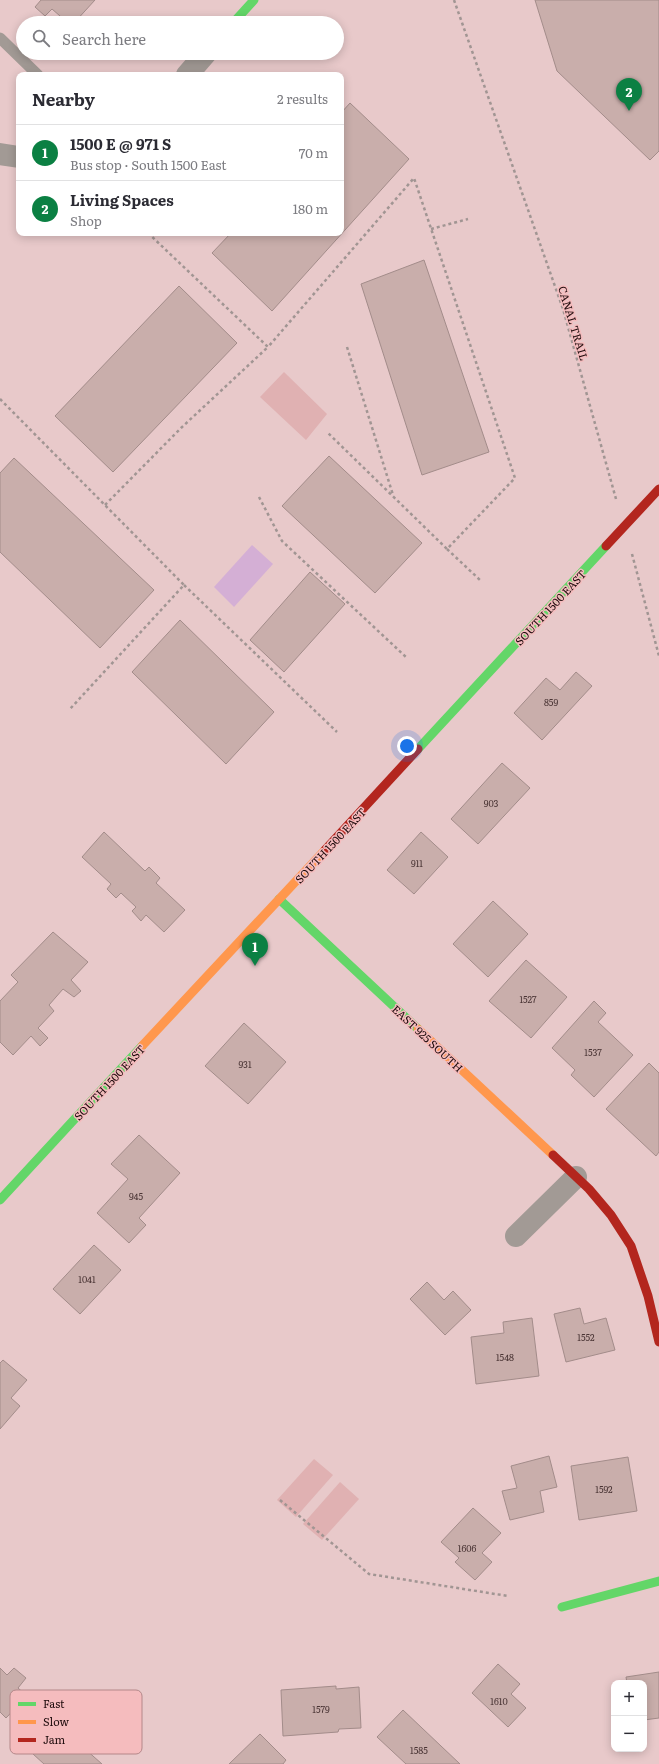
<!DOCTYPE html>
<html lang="en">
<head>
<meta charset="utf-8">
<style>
  :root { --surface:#fff; --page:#f2f2f3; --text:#2b2b33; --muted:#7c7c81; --line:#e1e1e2; --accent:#0b8043 }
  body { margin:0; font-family:Literata,serif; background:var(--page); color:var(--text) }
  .controls { position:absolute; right:12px; bottom:12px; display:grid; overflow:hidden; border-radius:8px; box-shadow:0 2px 10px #0003 }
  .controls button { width:36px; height:36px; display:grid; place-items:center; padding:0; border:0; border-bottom:1px solid var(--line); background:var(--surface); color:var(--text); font:20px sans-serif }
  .you { position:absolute; left:407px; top:746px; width:14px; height:14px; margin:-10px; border:3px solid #fff; border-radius:50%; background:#1a73e8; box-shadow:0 0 0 6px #1a73e833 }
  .badge { display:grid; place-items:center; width:26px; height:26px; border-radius:50%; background:var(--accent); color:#fff; font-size:13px; font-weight:700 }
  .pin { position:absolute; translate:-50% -33px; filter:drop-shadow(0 1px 2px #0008) }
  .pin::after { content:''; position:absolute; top:21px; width:14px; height:12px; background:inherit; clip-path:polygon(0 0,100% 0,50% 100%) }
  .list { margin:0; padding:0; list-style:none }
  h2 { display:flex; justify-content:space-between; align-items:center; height:52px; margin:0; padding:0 16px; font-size:17px }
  h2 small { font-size:13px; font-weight:400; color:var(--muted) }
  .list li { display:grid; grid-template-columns:26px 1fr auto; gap:12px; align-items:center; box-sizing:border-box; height:56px; padding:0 16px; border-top:1px solid var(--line) }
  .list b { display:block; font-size:15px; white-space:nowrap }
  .list p { margin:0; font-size:13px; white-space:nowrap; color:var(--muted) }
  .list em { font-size:13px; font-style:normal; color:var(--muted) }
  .icon { flex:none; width:22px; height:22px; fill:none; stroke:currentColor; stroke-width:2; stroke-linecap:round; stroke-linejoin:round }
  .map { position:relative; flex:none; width:659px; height:1764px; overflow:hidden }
  .search { position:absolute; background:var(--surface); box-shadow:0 2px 10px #0003; left:16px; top:16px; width:328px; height:44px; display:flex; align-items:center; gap:10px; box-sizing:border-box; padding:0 14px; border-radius:22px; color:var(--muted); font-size:15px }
  .panel { position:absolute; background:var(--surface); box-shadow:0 2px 10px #0003; left:16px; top:72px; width:328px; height:164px; border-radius:8px }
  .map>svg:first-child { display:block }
  .green { fill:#e0b1b2 }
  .water { fill:#d4afd5 }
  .building { fill:#c9aeab; stroke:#a38c8a }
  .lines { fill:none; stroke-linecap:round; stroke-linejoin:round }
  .path { stroke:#a19593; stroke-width:2.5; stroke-dasharray:3 3; stroke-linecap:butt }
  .lane { stroke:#a29a95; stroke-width:11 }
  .street { stroke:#a29a95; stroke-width:22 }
  .fast { stroke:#63d668; stroke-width:9 }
  .slow { stroke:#ff974d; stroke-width:9 }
  .jam { stroke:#b3261e; stroke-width:9 }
  .labels { text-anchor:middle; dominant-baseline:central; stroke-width:3; stroke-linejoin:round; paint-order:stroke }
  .number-label { font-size:9px; fill:#493434 }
  .street-label { font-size:11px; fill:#1e0b0c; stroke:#f5bcbe }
  .key { fill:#f5bcbe; stroke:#b48789; stroke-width:1 }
  .key-label { font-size:11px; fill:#1e0b0c }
</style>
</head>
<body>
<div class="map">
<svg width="659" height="1764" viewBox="0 0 659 1764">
  <rect width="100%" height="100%" fill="#e8c9ca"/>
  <g class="green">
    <path d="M284 372 327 414 306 440 260 397Z"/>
    <path d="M314 1459 333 1475 296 1517 277 1500Z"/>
    <path d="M340 1482 359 1499 322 1540 303 1524Z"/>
  </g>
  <path class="water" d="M252 545 273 564 234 607 214 587Z"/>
  <g class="building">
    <path d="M41 0H95L74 23H68L52 9 45 16 35 7Z"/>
    <path d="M535 0H659V151L650 160 557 71Z"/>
    <path d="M350 103 409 159 272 311 212 253 231 233H341V113Z"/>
    <path d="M424 260 489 452 422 475 361 284Z"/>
    <path d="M179 286 237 343 113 472 55 416Z"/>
    <path d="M329 456 422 543 375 593 282 506Z"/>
    <path d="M14 458 154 590 100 648 0 552V473Z"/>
    <path d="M310 572 345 604 284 672 250 640Z"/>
    <path d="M180 620 274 712 226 764 132 672Z"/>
    <path d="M576 672 592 686 542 740 514 713 546 678 560 690Z"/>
    <path d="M502 763 530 788 478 844 451 819Z"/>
    <path d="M104 832 145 871 149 867 160 878 156 883 185 910 164 932 146 915 141 921 132 911 136 907 121 893 116 898 107 889 111 884 82 857Z"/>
    <path d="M421 832 448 857 414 894 387 870Z"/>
    <path d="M493 901 528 934 488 977 453 944Z"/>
    <path d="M53 932 88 962 71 980 81 991 74 997 63 989 49 1005 54 1011 38 1028 48 1038 40 1046 31 1036 13 1055 0 1042V1001L18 982 11 975Z"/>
    <path d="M526 960 567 997 531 1038 489 1001Z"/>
    <path d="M594 1001 606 1013 598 1022 633 1055 594 1097 571 1075 575 1070 552 1048Z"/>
    <path d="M244 1023 286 1062 248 1104 205 1066Z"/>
    <path d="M649 1063 659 1073V1152L656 1156 606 1109Z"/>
    <path d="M139 1135 180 1173 139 1218 146 1225 129 1243 97 1213 128 1179 111 1164Z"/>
    <path d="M94 1245 121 1270 80 1314 53 1289Z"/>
    <path d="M427 1282 444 1300 453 1291 471 1310 445 1335 410 1299Z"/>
    <path d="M580 1308 584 1324 606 1318 615 1350 566 1362 554 1314Z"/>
    <path d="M532 1318 539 1376 476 1384 471 1337 504 1333 503 1322Z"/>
    <path d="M3 1360 27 1380 11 1398 20 1406 0 1429V1363Z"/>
    <path d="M549 1456 557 1487 540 1491 544 1512 510 1520 502 1491 517 1488 511 1466Z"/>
    <path d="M628 1457 637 1511 579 1520 571 1466Z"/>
    <path d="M473 1508 501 1533 482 1553 492 1562 475 1580 455 1562 459 1558 441 1542Z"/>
    <path d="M498 1664 520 1684 511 1694 526 1708 508 1727 472 1693Z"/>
    <path d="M0 1668 7 1675 14 1668 26 1678 18 1688 27 1696 6 1718 0 1712Z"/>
    <path d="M659 1672V1718L644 1720V1683H627L626 1677Z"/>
    <path d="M336 1686V1689L359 1687 361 1728 339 1729 338 1732 283 1736 281 1690Z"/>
    <path d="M403 1710 460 1764H406L377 1737Z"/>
    <path d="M58 1725 102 1764H44L33 1754Z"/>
    <path d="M260 1734 286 1760 283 1764H229Z"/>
  </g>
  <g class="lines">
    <g class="path">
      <path d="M454 0 563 309 616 499"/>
      <path d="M431 229 468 219"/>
      <path d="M148 233 268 347 414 178 515 478 447 549 328 433"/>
      <path d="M347 347 393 495"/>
      <path d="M0 399 184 585 70 709"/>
      <path d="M259 497 282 541 407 658"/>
      <path d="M105 505 181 428 268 347"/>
      <path d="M447 549 480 580"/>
      <path d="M632 554 659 656"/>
      <path d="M184 585 337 732"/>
      <path d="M280 1500 369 1574 508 1596"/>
    </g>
    <path class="lane" d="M0 38 38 75"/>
    <g class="street">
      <path d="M187 75 206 53"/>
      <path d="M0 154 19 157"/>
      <path d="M516 1236 576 1177"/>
    </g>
    <g class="fast">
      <path d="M233 23 254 0"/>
      <path d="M418 749 606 546"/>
      <path d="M279 899 418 1029"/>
      <path d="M0 1200 142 1046"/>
      <path d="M562 1607 659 1581"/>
    </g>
    <g class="slow">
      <path d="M418 1029 553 1155"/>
      <path d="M142 1046 325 850"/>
    </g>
    <g class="jam">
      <path d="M606 546 659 489"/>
      <path d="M325 850 418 749"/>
      <path d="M553 1155 589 1189 611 1215 631 1246 648 1296 659 1342"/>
    </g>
  </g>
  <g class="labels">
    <g class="number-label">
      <text x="551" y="702">859</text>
      <text x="491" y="803">903</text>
      <text x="417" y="863">911</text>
      <text x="528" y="999">1527</text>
      <text x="593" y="1052">1537</text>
      <text x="245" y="1064">931</text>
      <text x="136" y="1196">945</text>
      <text x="87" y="1279">1041</text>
      <text x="586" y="1337">1552</text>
      <text x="505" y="1357">1548</text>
      <text x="604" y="1489">1592</text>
      <text x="467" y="1548">1606</text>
      <text x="499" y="1701">1610</text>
      <text x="321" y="1709">1579</text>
      <text x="419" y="1750">1585</text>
    </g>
    <g class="street-label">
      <text transform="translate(574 323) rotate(73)">CANAL TRAIL</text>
      <text transform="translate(550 607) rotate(-47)">SOUTH 1500 EAST</text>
      <text transform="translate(330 845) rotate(-47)">SOUTH 1500 EAST</text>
      <text transform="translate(428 1038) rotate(43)">EAST 925 SOUTH</text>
      <text transform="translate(109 1082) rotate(-47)">SOUTH 1500 EAST</text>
    </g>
  </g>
  <rect x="10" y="1690" width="132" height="64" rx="6" class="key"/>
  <rect x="18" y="1702" width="18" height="4" fill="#63d668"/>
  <rect x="18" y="1720" width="18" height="4" fill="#ff974d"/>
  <rect x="18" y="1738" width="18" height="4" fill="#b3261e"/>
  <g class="key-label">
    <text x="43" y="1708">Fast</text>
    <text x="43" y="1726">Slow</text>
    <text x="43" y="1744">Jam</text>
  </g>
</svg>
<div class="controls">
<button>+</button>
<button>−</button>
</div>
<div class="you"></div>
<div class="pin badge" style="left:255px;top:966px">1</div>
<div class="pin badge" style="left:629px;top:111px">2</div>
<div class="search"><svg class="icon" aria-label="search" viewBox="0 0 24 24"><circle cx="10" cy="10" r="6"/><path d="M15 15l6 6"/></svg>Search here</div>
<section class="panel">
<h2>Nearby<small>2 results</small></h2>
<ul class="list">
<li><span class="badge">1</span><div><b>1500 E @ 971 S</b><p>Bus stop · South 1500 East</p></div><em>70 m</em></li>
<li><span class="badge">2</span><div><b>Living Spaces</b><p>Shop</p></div><em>180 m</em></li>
</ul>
</section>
</div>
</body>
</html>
